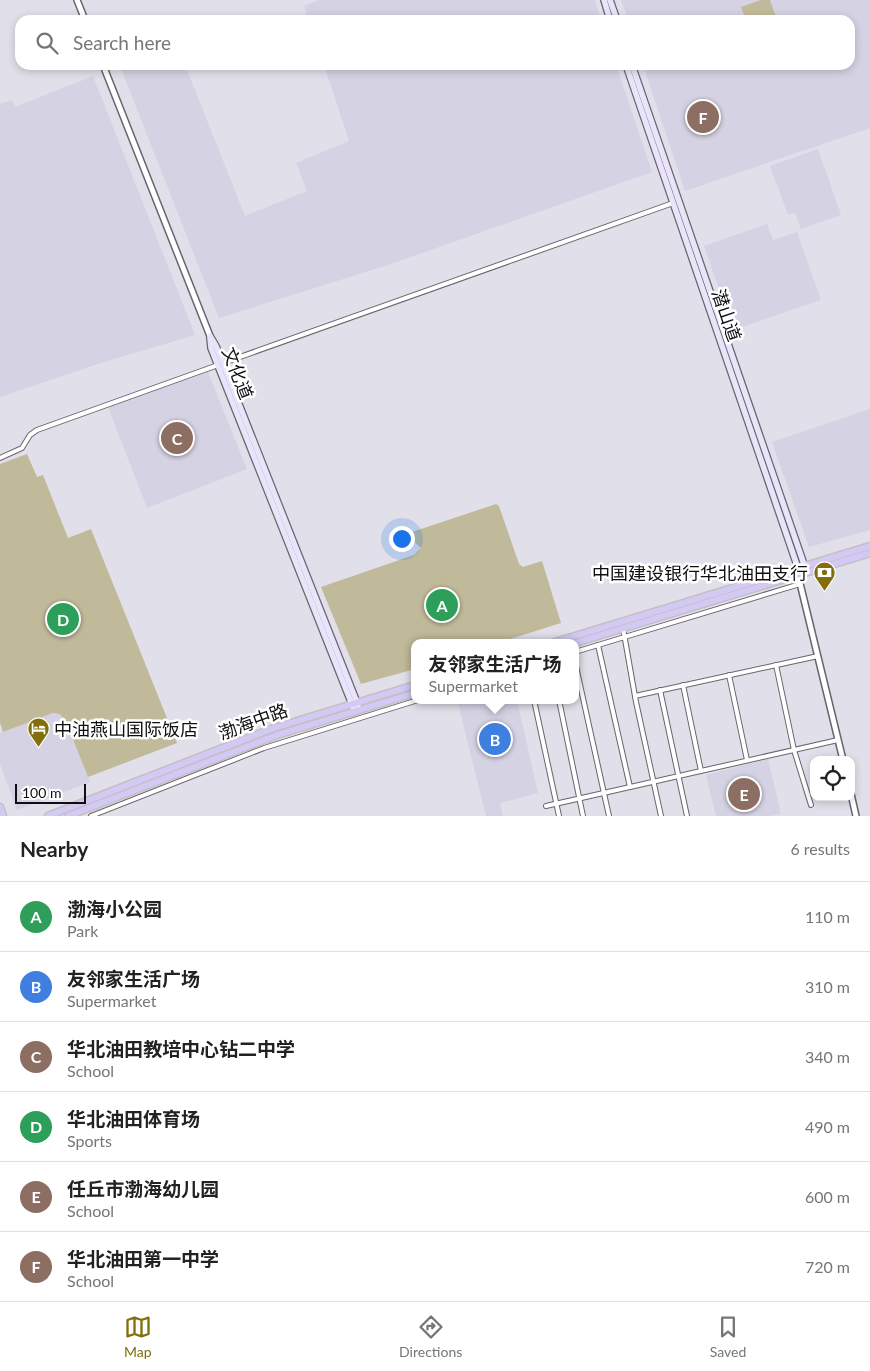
<!DOCTYPE html>
<html lang="en">
<head>
<meta charset="utf-8">
<style>
  :root { --surface:#fff; --page:#f6f6f6; --text:#222; --muted:#767676; --line:#e0e0e0; --accent:#826e0b }
  body { margin:0; font-family:Lato,"Noto Sans SC",sans-serif; background:var(--page); color:var(--text) }
  .controls { position:absolute; right:15px; bottom:15px; display:grid; overflow:hidden; border-radius:10px; box-shadow:0 2px 8px #0003 }
  .controls button { width:45px; height:45px; display:grid; place-items:center; padding:0; border:0; border-bottom:1px solid var(--line); background:var(--surface); color:var(--text); font:25px sans-serif }
  .scale { position:absolute; left:15px; bottom:12px; width:71px; box-sizing:border-box; padding-left:5px; border:2px solid #0f0f12; border-top:0; font-size:14px; line-height:18px; white-space:nowrap; color:#0f0f12; -webkit-text-stroke:4px #fff; paint-order:stroke }
  .you { position:absolute; left:401px; top:538px; width:18px; height:18px; margin:-12px; border:4px solid #fff; border-radius:50%; background:#1a73e8; box-shadow:0 0 0 8px #1a73e833 }
  .badge { display:grid; place-items:center; width:32px; height:32px; border-radius:50%; background:var(--accent); color:#fff; font-size:16px; font-weight:700 }
  .pin { position:absolute; translate:-50% -50%; border:2px solid #fff; box-shadow:0 1px 5px #0006 }
  .popup { position:absolute; left:411px; top:639px; width:168px; height:65px; box-sizing:border-box; display:grid; place-content:center; border-radius:10px; background:var(--surface); filter:drop-shadow(0 1px 4px #0005); font-size:16px; white-space:nowrap; color:var(--muted) }
  .popup b { font-size:19px; color:var(--text) }
  .popup::after { content:''; position:absolute; left:50%; top:100%; margin-left:-10px; border:10px solid transparent; border-top-color:var(--surface) }
  .list { margin:0; padding:0; list-style:none }
  h2 { display:flex; justify-content:space-between; align-items:center; height:65px; margin:0; padding:0 20px; font-size:21px }
  h2 small { font-size:16px; font-weight:400; color:var(--muted) }
  .list li { display:grid; grid-template-columns:32px 1fr auto; gap:15px; align-items:center; box-sizing:border-box; height:70px; padding:0 20px; border-top:1px solid var(--line) }
  .list b { display:block; font-size:19px; white-space:nowrap }
  .list p { margin:0; font-size:16px; white-space:nowrap; color:var(--muted) }
  .list em { font-size:16px; font-style:normal; color:var(--muted) }
  .icon { flex:none; width:28px; height:28px; fill:none; stroke:currentColor; stroke-width:2; stroke-linecap:round; stroke-linejoin:round }
  .map { position:relative; flex:none; width:870px; height:816px; overflow:hidden }
  .search { position:absolute; background:var(--surface); box-shadow:0 2px 8px #0003; left:15px; right:15px; top:15px; height:55px; display:flex; align-items:center; gap:12px; box-sizing:border-box; padding:0 18px; border-radius:15px; color:var(--muted); font-size:19px }
  .sheet { height:485px; background:var(--surface) }
  nav { display:flex; justify-content:space-around; align-items:center; box-sizing:border-box; height:70px; border-top:1px solid var(--line); background:var(--surface); font-size:14px; color:var(--muted) }
  nav a { display:grid; justify-items:center; gap:2px }
  nav .on { color:var(--accent) }
  .map>svg:first-child { display:block }
  .built { fill:#d5d2e3 }
  .green { fill:#c1ba9a }
  .lines { fill:none; stroke-linecap:round; stroke-linejoin:round }
  .minor-casing { stroke:#67656d; stroke-width:6 }
  .tertiary-casing { stroke:#67656d; stroke-width:8 }
  .secondary-casing { stroke:#67656d; stroke-width:8 }
  .primary-casing { stroke:#c1c1c1; stroke-width:9 }
  .minor { stroke:#fff; stroke-width:4 }
  .tertiary { stroke:#fff; stroke-width:5 }
  .secondary { stroke:#e9e4fa; stroke-width:5.5 }
  .primary { stroke:#d3c9f4; stroke-width:6 }
  .labels { text-anchor:middle; dominant-baseline:central; stroke-width:5; stroke-linejoin:round; paint-order:stroke }
  .street-label { font-size:18px; fill:#0f0f12; stroke:#fff }
  .poi-label { font-size:18px; fill:#0f0f12; stroke:#fff; text-anchor:end }
</style>
</head>
<body>
<div class="map">
<svg width="870" height="816" viewBox="0 0 870 816">
  <rect width="100%" height="100%" fill="#e1dfe9"/>
  <g class="built">
    <path d="M320 0H595L601 20H309L304 6Z"/>
    <path d="M621 0H870V128L685 191 643 65H850V20H628Z"/>
    <path d="M185 65 245 216 307 191 296 163 349 141 324 65H616L652 172 388 265 219 318 120 66Z"/>
    <path d="M93 76 195 335 101 363 0 397V104L12 100 15 107Z"/>
    <path d="M818 149 841 215 801 229 795 213 788 215 770 166Z"/>
    <path d="M767 224 773 240 797 232 821 300 733 330 704 246Z"/>
    <path d="M208 372 247 469 147 508 108 407Z"/>
    <path d="M870 409V530L809 547 772 442Z"/>
    <path d="M466 700H517L538 793 500 803 503 816H486L458 703Z"/>
    <path d="M53 713 59 714 65 719 90 782 17 810 0 764V733Z"/>
    <path d="M768 759 781 814 770 816H716L706 775Z"/>
  </g>
  <g class="green">
    <path d="M761 0H770L777 20H746L741 7Z"/>
    <path d="M27 454 37 477 43 475 68 538 91 529 177 743 88 777 65 719 59 714 53 713 3 732 0 723V464Z"/>
    <path d="M496 504 499 506 519 564 523 567 542 561 561 623 498 643H415V669L361 684 321 587 414 555 421 548 408 537 409 533Z"/>
  </g>
  <g class="lines">
    <defs>
      <g id="minor">
        <path d="M223 363 673 203"/>
        <path d="M0 458 22 448 30 435 37 430 218 365"/>
        <path d="M623 628 636 702 661 816"/>
        <path d="M598 645 630 787"/>
        <path d="M575 652 800 584"/>
        <path d="M575 662 609 816"/>
        <path d="M776 665 794 750 811 805"/>
        <path d="M729 675 747 760"/>
        <path d="M683 685 701 771"/>
        <path d="M660 690 687 816"/>
        <path d="M635 696 818 656"/>
        <path d="M534 700 559 816"/>
        <path d="M559 700 583 816"/>
        <path d="M546 806 838 740"/>
        <path d="M91 816 264 748 418 700"/>
      </g>
      <g id="tertiary">
        <path d="M77 0 85 20"/>
        <path d="M103 65 210 336"/>
        <path d="M798 575 843 760"/>
        <path d="M851 794 856 816"/>
      </g>
      <g id="secondary">
        <path d="M604 0 610 20"/>
        <path d="M610 0 617 20"/>
        <path d="M626 65 800 574"/>
        <path d="M632 65 806 570"/>
        <path d="M210 336 216 346 358 705"/>
        <path d="M210 338 211 348 353 707"/>
      </g>
      <g id="primary">
        <path d="M552 643 870 546"/>
        <path d="M575 643 870 553"/>
        <path d="M0 807 3 816"/>
        <path d="M48 816 274 728 415 685"/>
        <path d="M68 816 277 735 415 693"/>
      </g>
    </defs>
    <use href="#minor" class="minor-casing"/>
    <use href="#tertiary" class="tertiary-casing"/>
    <use href="#secondary" class="secondary-casing"/>
    <use href="#primary" class="primary-casing"/>
    <use href="#minor" class="minor"/>
    <use href="#tertiary" class="tertiary"/>
    <use href="#secondary" class="secondary"/>
    <use href="#primary" class="primary"/>
  </g>
  <defs>
    <symbol id="bank-pin" viewBox="-11 -11 22 30"><path d="M0 17L-7.5 6A9.5 9.5 0 1 1 7.5 6Z" fill="#826e0b" stroke="#fff"/><path d="M-6-4H6V4H-6ZM0-2.3a2.3 2.3 0 1 0 0 4.6a2.3 2.3 0 1 0 0-4.6Z" fill="#fff"/></symbol>
    <symbol id="hotel-pin" viewBox="-11 -11 22 30"><path d="M0 17L-7.5 6A9.5 9.5 0 1 1 7.5 6Z" fill="#826e0b" stroke="#fff"/><path d="M-6-4.5h1.5V1H6V5H4.5V3h-9V5H-6ZM-4 0a1.8 1.8 0 1 1 3.6 0ZM.5 0V-2.5h3Q6-2.5 6 0Z" fill="#fff"/></symbol>
  </defs>
  <g fill-rule="evenodd">
    <use href="#bank-pin" x="812" y="560" width="25" height="34"/>
    <use href="#hotel-pin" x="26" y="716" width="25" height="34"/>
  </g>
  <g class="labels">
    <g class="street-label">
      <text transform="translate(727 315) rotate(71)">潜山道</text>
      <text transform="translate(238 373) rotate(69)">文化道</text>
      <text transform="translate(253 721) rotate(-20)">渤海中路</text>
    </g>
    <g class="poi-label">
      <text x="808" y="573">中国建设银行华北油田支行</text>
      <text x="54" y="729" text-anchor="start">中油燕山国际饭店</text>
    </g>
  </g>
</svg>
<div class="controls">
<button><svg class="icon" aria-label="locate" viewBox="0 0 24 24"><circle cx="12" cy="12" r="6"/><path d="M12 2v4M12 18v4M2 12h4M18 12h4"/></svg></button>
</div>
<div class="scale">100 m</div>
<div class="you"></div>
<div class="pin badge" style="left:442px;top:605px;background:#2e9e5b">A</div>
<div class="pin badge" style="left:495px;top:739px;background:#3f7fe0">B</div>
<div class="popup"><b>友邻家生活广场</b>Supermarket</div>
<div class="pin badge" style="left:177px;top:438px;background:#8d6e63">C</div>
<div class="pin badge" style="left:63px;top:619px;background:#2e9e5b">D</div>
<div class="pin badge" style="left:744px;top:794px;background:#8d6e63">E</div>
<div class="pin badge" style="left:703px;top:117px;background:#8d6e63">F</div>
<div class="search"><svg class="icon" aria-label="search" viewBox="0 0 24 24"><circle cx="10" cy="10" r="6"/><path d="M15 15l6 6"/></svg>Search here</div>
</div>
<section class="sheet">
<h2>Nearby<small>6 results</small></h2>
<ul class="list">
<li><span class="badge" style="background:#2e9e5b">A</span><div><b>渤海小公园</b><p>Park</p></div><em>110 m</em></li>
<li><span class="badge" style="background:#3f7fe0">B</span><div><b>友邻家生活广场</b><p>Supermarket</p></div><em>310 m</em></li>
<li><span class="badge" style="background:#8d6e63">C</span><div><b>华北油田教培中心钻二中学</b><p>School</p></div><em>340 m</em></li>
<li><span class="badge" style="background:#2e9e5b">D</span><div><b>华北油田体育场</b><p>Sports</p></div><em>490 m</em></li>
<li><span class="badge" style="background:#8d6e63">E</span><div><b>任丘市渤海幼儿园</b><p>School</p></div><em>600 m</em></li>
<li><span class="badge" style="background:#8d6e63">F</span><div><b>华北油田第一中学</b><p>School</p></div><em>720 m</em></li>
</ul>
</section>
<nav>
<a class="on"><svg class="icon" aria-label="map" viewBox="0 0 24 24"><path d="M3 6l6-2 6 2 6-2v14l-6 2-6-2-6 2zM9 4v14M15 6v14"/></svg>Map</a>
<a><svg class="icon" aria-label="directions" viewBox="0 0 24 24"><path d="M12 3l9 9-9 9-9-9zM9 14v-3h6M13 9l2 2-2 2"/></svg>Directions</a>
<a><svg class="icon" aria-label="saved" viewBox="0 0 24 24"><path d="M7 4h10v16l-5-4-5 4z"/></svg>Saved</a>
</nav>
</body>
</html>
